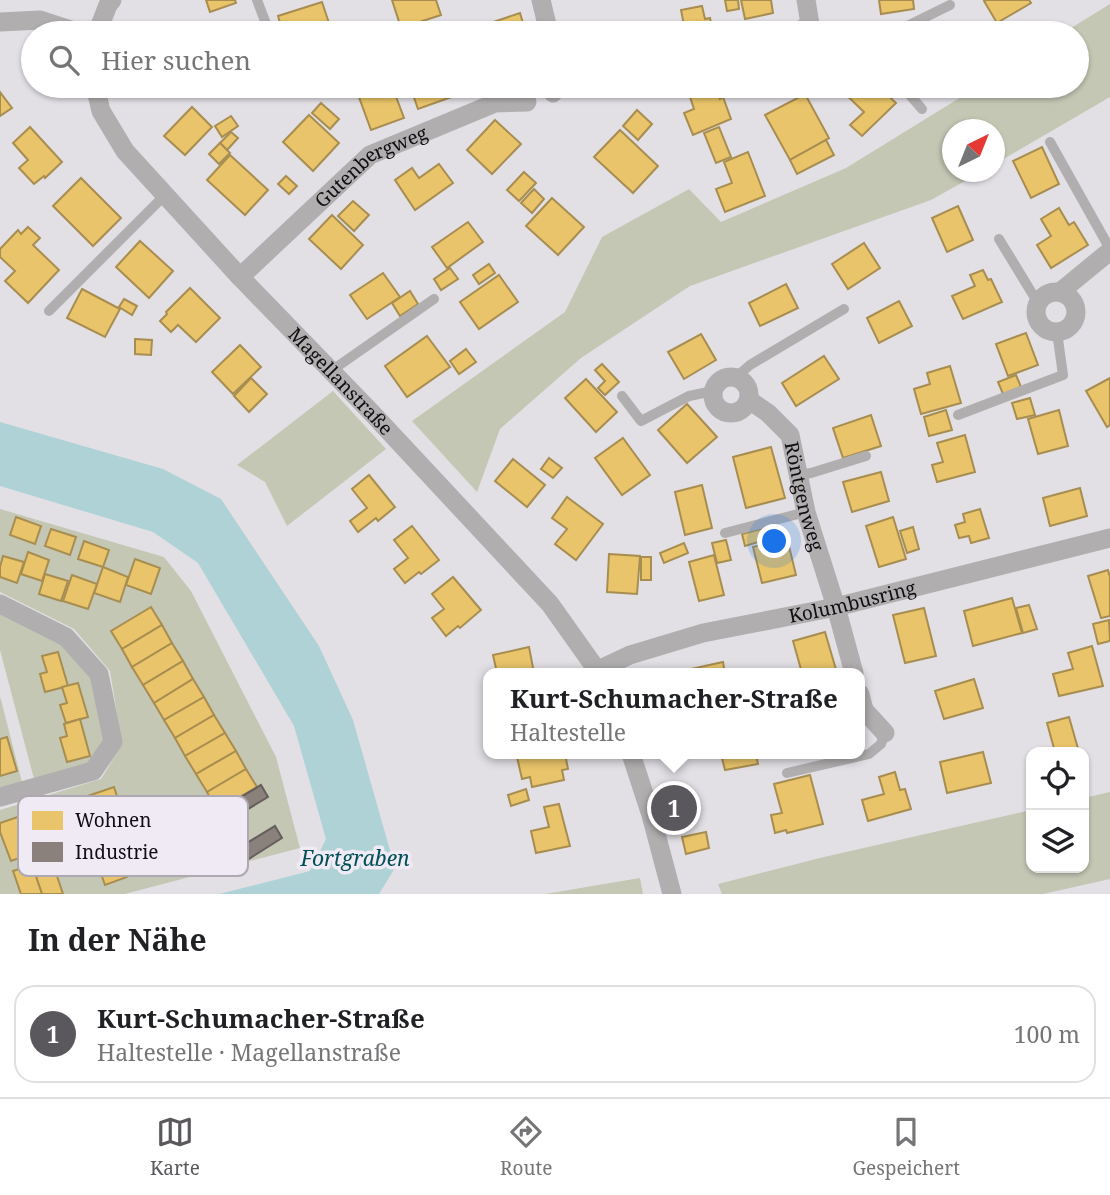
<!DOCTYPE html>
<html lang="de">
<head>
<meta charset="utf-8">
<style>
  :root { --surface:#fff; --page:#f2f2f2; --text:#202124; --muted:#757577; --line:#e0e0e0; --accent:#5a585c }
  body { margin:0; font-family:"Noto Serif",serif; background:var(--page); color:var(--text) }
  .controls { position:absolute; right:21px; bottom:21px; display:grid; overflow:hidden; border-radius:14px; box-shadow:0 2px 5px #0004 }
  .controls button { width:63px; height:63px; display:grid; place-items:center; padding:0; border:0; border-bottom:2px solid var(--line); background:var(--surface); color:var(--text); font:35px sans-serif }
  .compass { position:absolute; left:942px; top:119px; width:63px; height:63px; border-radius:50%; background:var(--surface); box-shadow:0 2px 5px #0004; rotate:43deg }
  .you { position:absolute; left:775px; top:542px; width:24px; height:24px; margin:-18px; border:5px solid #fff; border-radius:50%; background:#1a73e8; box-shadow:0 0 0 10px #1a73e833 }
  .badge { display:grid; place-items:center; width:46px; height:46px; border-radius:50%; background:var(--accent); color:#fff; font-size:23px; font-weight:700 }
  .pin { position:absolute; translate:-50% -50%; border:4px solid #fff; box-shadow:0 2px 7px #0006 }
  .popup { position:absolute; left:483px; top:668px; width:382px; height:91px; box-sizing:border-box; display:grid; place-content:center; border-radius:14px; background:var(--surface); filter:drop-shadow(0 2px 5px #0005); font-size:23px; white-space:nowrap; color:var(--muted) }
  .popup b { font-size:26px; color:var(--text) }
  .popup::after { content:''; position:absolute; left:50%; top:100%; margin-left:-14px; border:14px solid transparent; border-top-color:var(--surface) }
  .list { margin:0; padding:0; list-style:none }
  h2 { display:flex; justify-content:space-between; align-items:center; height:91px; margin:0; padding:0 28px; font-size:30px }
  h2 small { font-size:23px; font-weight:400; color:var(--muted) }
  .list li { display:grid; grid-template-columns:46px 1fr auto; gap:21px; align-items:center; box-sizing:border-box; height:98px; margin:0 14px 14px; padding:0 14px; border:2px solid var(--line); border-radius:21px }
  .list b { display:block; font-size:26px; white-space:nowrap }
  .list p { margin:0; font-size:23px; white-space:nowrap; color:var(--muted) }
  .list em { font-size:23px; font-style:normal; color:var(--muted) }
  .icon { flex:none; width:38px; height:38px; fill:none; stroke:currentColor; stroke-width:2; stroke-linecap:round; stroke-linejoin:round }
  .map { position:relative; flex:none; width:1110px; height:894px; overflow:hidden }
  .search { position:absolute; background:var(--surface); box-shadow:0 2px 5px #0004; left:21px; right:21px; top:21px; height:77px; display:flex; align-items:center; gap:18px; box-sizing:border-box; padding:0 24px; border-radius:38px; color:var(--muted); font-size:26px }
  .sheet { height:203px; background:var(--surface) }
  nav { display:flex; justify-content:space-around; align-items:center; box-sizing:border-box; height:98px; border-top:2px solid var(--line); background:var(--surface); font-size:19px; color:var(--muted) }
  nav a { display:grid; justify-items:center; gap:4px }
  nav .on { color:var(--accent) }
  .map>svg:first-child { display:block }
  .green { fill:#c4c7b4 }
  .water { fill:#aed2d6 }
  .homes { fill:#e9c46a; stroke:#a88d50; stroke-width:2 }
  .industry { fill:#8a817c; stroke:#655e5c; stroke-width:2 }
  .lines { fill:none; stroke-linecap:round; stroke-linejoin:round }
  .service { stroke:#b0aeaf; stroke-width:10 }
  .minor { stroke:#b0aeaf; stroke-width:19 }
  .labels { text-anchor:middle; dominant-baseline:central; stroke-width:7; stroke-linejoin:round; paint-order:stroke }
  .street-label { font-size:19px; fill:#100e12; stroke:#f0eaf5 }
  .water-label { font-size:21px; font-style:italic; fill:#005055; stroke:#f0eaf5 }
  .key { fill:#f0eaf5; stroke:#ada8b1; stroke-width:2 }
  .key-label { font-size:19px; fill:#100e12 }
</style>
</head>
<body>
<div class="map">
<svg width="1110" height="894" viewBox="0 0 1110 894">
  <rect width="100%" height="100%" fill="#e2e0e5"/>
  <g class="green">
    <path d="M1110 4V97L995 164V130H953V172H981L931 200 690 286 581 358 500 429 477 492 412 421 565 312 602 237 689 189 721 222 846 168 979 86H1077V33H1063Z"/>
    <path d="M333 391 386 449 287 526 265 482 237 465Z"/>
    <path d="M0 509 164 557 191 591 276 757 300 848 125 894H0V810L101 779 122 745 110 671 74 629 0 592Z"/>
    <path d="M0 611 61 643 92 677 105 742 90 763 34 779 0 650Z"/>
    <path d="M0 696 22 782 0 788Z"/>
    <path d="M1110 792V879L1043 894H722L718 884 824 857 1031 810V868H1084V798Z"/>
    <path d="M640 878 643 894H545Z"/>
  </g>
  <path class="water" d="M0 422 163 469 221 499 319 646 353 720 395 868 379 894H219L310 871 326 839 294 726 198 563 153 532 0 486Z"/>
  <g class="homes">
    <path d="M206 0H235L236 3 210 12Z"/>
    <path d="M392 0H436L441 15 401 28Z"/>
    <path d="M725 0H738L739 9 727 11Z"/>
    <path d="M741 0H771L773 13 745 19Z"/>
    <path d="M879 0H913L914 9 881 14Z"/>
    <path d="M986 0H1029L1031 3 997 23 984 1Z"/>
    <path d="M322 2 331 29 318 33H283L278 16Z"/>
    <path d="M702 6 705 19 710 18 713 33H668L667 28 684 25 681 10Z"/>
    <path d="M520 13 526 33H497L493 22Z"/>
    <path d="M365 86H392L404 118 371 130 356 89Z"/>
    <path d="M410 86H467L468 91 418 109Z"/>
    <path d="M709 86H715L720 99 723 97 731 119 693 135 684 113 694 109 689 94Z"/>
    <path d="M844 86H878L896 103 862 136 850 125 864 112 841 90Z"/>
    <path d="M0 92 12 108 0 116Z"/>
    <path d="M805 94 829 138 790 160 765 115Z"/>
    <path d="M321 103 339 119 330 129 312 113Z"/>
    <path d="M192 107 212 127 185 155 164 136Z"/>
    <path d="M637 110 652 124 638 140 623 126Z"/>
    <path d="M309 115 339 143 313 171 283 142Z"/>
    <path d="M231 116 238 126 222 137 215 126Z"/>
    <path d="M495 120 521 144 492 174 467 150Z"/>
    <path d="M30 127 62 162 45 178 44 176 34 184 19 168 28 160 13 143Z"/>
    <path d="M719 127 731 157 716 163 704 133Z"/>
    <path d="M620 130 658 166 633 193 594 157Z"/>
    <path d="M231 132 238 138 227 150 220 143Z"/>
    <path d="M826 140 834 155 797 174 790 160Z"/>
    <path d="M220 143 230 153 219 164 209 154Z"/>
    <path d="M1042 147 1059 184 1031 198 1013 161Z"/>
    <path d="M748 152 765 196 725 212 716 189 732 183 724 162Z"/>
    <path d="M230 155 268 190 245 215 207 180Z"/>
    <path d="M439 164 453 183 415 210 395 180 412 168 419 178Z"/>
    <path d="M524 172 536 183 519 201 507 190Z"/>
    <path d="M286 176 297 186 289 194 278 184Z"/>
    <path d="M81 178 121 218 93 246 53 206Z"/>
    <path d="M534 189 544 199 532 213 521 203Z"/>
    <path d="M552 198 584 227 558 255 526 226Z"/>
    <path d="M353 201 369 215 354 231 338 216Z"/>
    <path d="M958 206 973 240 947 252 932 218Z"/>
    <path d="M1059 208 1069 225 1074 222 1088 245 1051 268 1037 245 1051 236 1041 219Z"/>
    <path d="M332 215 363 245 341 269 309 239Z"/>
    <path d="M468 222 483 242 447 268 432 247Z"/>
    <path d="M28 227 40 238 33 245 59 270 28 303 5 281 15 271 0 257V249L18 230 21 234Z"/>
    <path d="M140 241 173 271 149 298 116 267Z"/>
    <path d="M864 243 880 268 848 289 832 264Z"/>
    <path d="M489 264 495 273 479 284 473 275Z"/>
    <path d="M450 268 458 279 441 290 434 279Z"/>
    <path d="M983 270 988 280 991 279 1002 302 963 319 952 296 975 286 970 275Z"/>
    <path d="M383 273 400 297 367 319 350 295Z"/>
    <path d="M499 275 518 302 479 329 460 302Z"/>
    <path d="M786 284 798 308 760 326 749 303Z"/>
    <path d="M190 288 220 318 196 342 178 325 171 332 160 321 167 314 166 312Z"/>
    <path d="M82 289 120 309 105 337 67 318Z"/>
    <path d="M410 291 418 304 400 316 392 303Z"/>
    <path d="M124 299 137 306 132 315 119 307Z"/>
    <path d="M899 301 912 326 879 343 867 318Z"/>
    <path d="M1026 333 1038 365 1008 376 996 344Z"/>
    <path d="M701 334 716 360 684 379 668 352Z"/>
    <path d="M427 336 450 367 407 397 385 366Z"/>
    <path d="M135 339 152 340 151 355 135 354Z"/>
    <path d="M240 345 261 367 233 394 212 372Z"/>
    <path d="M466 349 476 362 459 374 450 361Z"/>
    <path d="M824 356 839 379 796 406 782 383Z"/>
    <path d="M602 364 619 382 605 395 598 388 605 381 595 370Z"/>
    <path d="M950 366 961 403 921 414 914 389 930 384 927 373Z"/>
    <path d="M1016 375 1021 387 1003 394 998 382Z"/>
    <path d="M251 378 267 394 249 412 234 396Z"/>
    <path d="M1110 378V425L1107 427 1086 391Z"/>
    <path d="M586 379 617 412 596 432 565 398Z"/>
    <path d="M1030 398 1035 415 1017 419 1012 403Z"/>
    <path d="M687 404 717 437 687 463 658 430Z"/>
    <path d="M946 410 952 430 929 436 924 417Z"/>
    <path d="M1059 410 1068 446 1038 454 1028 419Z"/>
    <path d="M871 415 881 446 843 458 833 428Z"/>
    <path d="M965 435 975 472 937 482 932 465 943 462 937 443Z"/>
    <path d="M623 438 650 475 622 495 595 458Z"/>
    <path d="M771 447 785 498 746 508 733 457Z"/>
    <path d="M549 458 562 468 553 478 541 469Z"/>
    <path d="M513 459 545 485 527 507 495 481Z"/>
    <path d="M881 472 889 501 852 512 843 482Z"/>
    <path d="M369 475 395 507 378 521 376 518 358 532 350 521 367 508 352 489Z"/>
    <path d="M702 485 712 528 685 535 675 492Z"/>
    <path d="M1080 488 1087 516 1050 526 1043 498Z"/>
    <path d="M567 497 603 524 576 560 555 544 567 529 552 518Z"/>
    <path d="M980 509 989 538 971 543 969 536 959 538 955 525 965 522 963 514Z"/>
    <path d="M16 517 41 526 35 544 10 535Z"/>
    <path d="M893 517 906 559 879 567 866 526Z"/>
    <path d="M776 525 780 540 758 545V542L745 546 742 534Z"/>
    <path d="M412 526 439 560 421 574 419 572 405 583 394 569 408 558 394 540Z"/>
    <path d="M913 527 919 549 907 553 900 531Z"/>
    <path d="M51 529 76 537 70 555 45 546Z"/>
    <path d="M787 538 796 575 762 583 753 547Z"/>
    <path d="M726 540 731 560 717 563 712 543Z"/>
    <path d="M84 541 109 550 103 567 78 559Z"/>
    <path d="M684 543 688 553 664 563 660 553Z"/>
    <path d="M28 552 49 560 42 581 21 574Z"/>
    <path d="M609 554 640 556 637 594 607 592Z"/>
    <path d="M714 555 724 595 699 601 689 562Z"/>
    <path d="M3 556 24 562 17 583 0 577V567Z"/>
    <rect x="641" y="557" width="10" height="23"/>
    <path d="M135 559 160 568 151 594 126 585Z"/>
    <path d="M103 567 128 577 120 602 94 593Z"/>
    <path d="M1108 570 1110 577V616L1101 618 1088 576Z"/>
    <path d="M45 574 68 581 61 601 39 594Z"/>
    <path d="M72 575 97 584 88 609 63 601Z"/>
    <path d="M453 577 481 610 460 628 458 626 446 636 432 618 444 609 432 594Z"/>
    <path d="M1012 598 1022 633 973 646 964 611Z"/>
    <path d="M1029 605 1037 629 1023 633 1016 608Z"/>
    <path d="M151 607 162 625 122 649 111 631Z"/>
    <path d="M924 608 936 656 905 663 893 615Z"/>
    <path d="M1109 620 1110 641 1098 644 1093 624Z"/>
    <path d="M162 625 172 643 132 667 122 649Z"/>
    <path d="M825 632 837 673H802L793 641Z"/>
    <path d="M172 643 183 661 143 685 132 667Z"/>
    <path d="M1092 646 1103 686 1059 696 1053 674 1073 669 1068 653Z"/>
    <path d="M529 647 534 673H497L493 655Z"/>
    <path d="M58 652 68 686 45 692 40 674 47 672 42 656Z"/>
    <path d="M183 661 193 679 154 703 143 685Z"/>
    <path d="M723 662 725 673H692L691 669Z"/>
    <path d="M193 679 204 697 164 720 154 703Z"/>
    <path d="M974 679 983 708 944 719 935 691Z"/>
    <path d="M78 683 88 717 66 723 60 705 67 703 62 687Z"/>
    <path d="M204 697 214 715 175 738 164 720Z"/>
    <path d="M214 715 225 733 185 756 175 738Z"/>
    <path d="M1069 717 1079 752H1055L1047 723Z"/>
    <path d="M80 719 90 756 67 762 60 738 67 736 64 724Z"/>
    <path d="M225 733 236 751 196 774 185 756Z"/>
    <path d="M7 737 17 771 0 776V739Z"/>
    <path d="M236 751 246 769 207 792 196 774Z"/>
    <path d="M983 752 991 783 947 793 940 762Z"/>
    <path d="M525 754H565L568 769 562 770 564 780 532 787 530 777 522 779 517 757 525 756Z"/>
    <path d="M721 754H756L758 764 725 770Z"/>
    <path d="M246 769 257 787 217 810 207 792Z"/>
    <path d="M895 772 900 790 905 789 911 809 868 821 862 800 884 794 879 777Z"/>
    <path d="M810 775 823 824 787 833 786 830 775 833 771 815 782 813 774 784Z"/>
    <path d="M114 787 126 824 88 837 76 800Z"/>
    <path d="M526 789 529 800 511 806 508 795Z"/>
    <path d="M559 804 570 846 536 853 531 831 549 827 544 807Z"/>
    <path d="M35 811 49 847 11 861 0 832V823Z"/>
    <path d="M706 832 709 848 686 854 682 837Z"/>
    <path d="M115 841 127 877 105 885 92 848Z"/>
    <path d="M51 858 63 894H42L32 865Z"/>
    <path d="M32 865 42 894H21L13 871Z"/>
  </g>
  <g class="industry">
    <path d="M261 785 268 797 210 832 203 820Z"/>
    <path d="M275 826 282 838 244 862 237 849Z"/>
  </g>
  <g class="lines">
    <g class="service">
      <path d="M257 0 265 21"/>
      <path d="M810 24 833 33"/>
      <path d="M893 33 950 5"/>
      <path d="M902 86 922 109"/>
      <path d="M1050 142 1110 249"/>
      <path d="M999 239 1038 303"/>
      <path d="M49 311 165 195"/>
      <path d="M331 371 434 299"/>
      <path d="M736 377 750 365 844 309"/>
      <path d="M622 396 641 421 689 396 713 391"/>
      <path d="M958 415 1063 375 1057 332"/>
      <path d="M798 475 811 473 866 456"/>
      <path d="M725 533 806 512"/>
      <path d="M787 773 869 754 881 744 885 733"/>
    </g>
    <g class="minor">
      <path d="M541 0 549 33"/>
      <path d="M0 22 40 20 80 33"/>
      <path d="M97 33 108 5 112 0"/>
      <path d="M796 33 810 24 806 0"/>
      <path id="s1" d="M95 86 101 111 125 151 240 277 371 412 550 604 599 673"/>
      <path d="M553 93 555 86"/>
      <path id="s2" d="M240 277 370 155 495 103 527 102"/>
      <path d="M1060 292 1110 251"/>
      <circle cx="1056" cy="312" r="20"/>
      <circle cx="731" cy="395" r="18"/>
      <path id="s3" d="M749 400 768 413 790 435 806 512 836 607 854 673"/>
      <path d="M0 604 66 637 99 674 113 742 93 771 0 797"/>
      <path id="s4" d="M598 670 630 655 703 633 836 607 1110 538"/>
      <path d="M860 694 864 710 885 733"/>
      <path d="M631 754 651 815 672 894"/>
    </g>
  </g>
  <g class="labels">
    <g class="street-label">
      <text stroke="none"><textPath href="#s2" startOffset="173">Gutenbergweg</textPath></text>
      <text stroke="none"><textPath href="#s1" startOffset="388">Magellanstraße</textPath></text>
      <text stroke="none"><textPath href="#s3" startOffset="117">Röntgenweg</textPath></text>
      <text stroke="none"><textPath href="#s4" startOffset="264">Kolumbusring</textPath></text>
    </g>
    <g class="water-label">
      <text x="355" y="858">Fortgraben</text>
    </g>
  </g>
  <rect x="18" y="796" width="230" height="80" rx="10" class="key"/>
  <rect x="32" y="811" width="31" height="19" fill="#e9c46a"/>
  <rect x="32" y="842" width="31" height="20" fill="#8a817c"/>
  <g class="key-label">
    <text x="75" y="827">Wohnen</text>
    <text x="75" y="859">Industrie</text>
  </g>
</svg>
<div class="controls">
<button><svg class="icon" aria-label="locate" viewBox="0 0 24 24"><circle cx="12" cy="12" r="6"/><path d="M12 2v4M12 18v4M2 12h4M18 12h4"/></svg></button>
<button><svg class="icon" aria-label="layers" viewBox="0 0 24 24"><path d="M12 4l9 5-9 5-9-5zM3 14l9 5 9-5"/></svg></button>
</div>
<svg class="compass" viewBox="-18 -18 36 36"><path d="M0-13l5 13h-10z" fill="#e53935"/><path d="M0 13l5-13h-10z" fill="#757577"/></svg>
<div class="you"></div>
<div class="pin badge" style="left:674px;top:808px">1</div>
<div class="popup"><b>Kurt-Schumacher-Straße</b>Haltestelle</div>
<div class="search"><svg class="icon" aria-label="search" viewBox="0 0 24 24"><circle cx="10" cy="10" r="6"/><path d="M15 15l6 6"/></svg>Hier suchen</div>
</div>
<section class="sheet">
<h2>In der Nähe<small></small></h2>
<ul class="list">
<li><span class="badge">1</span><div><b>Kurt-Schumacher-Straße</b><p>Haltestelle · Magellanstraße</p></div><em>100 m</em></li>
</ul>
</section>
<nav>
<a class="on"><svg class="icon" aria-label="map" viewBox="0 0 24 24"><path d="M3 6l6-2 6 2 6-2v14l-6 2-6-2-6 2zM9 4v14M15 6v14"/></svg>Karte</a>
<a><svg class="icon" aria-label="directions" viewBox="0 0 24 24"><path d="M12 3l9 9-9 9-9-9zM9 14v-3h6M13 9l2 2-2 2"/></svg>Route</a>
<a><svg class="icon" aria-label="saved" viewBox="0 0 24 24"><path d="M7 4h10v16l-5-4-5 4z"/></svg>Gespeichert</a>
</nav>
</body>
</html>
